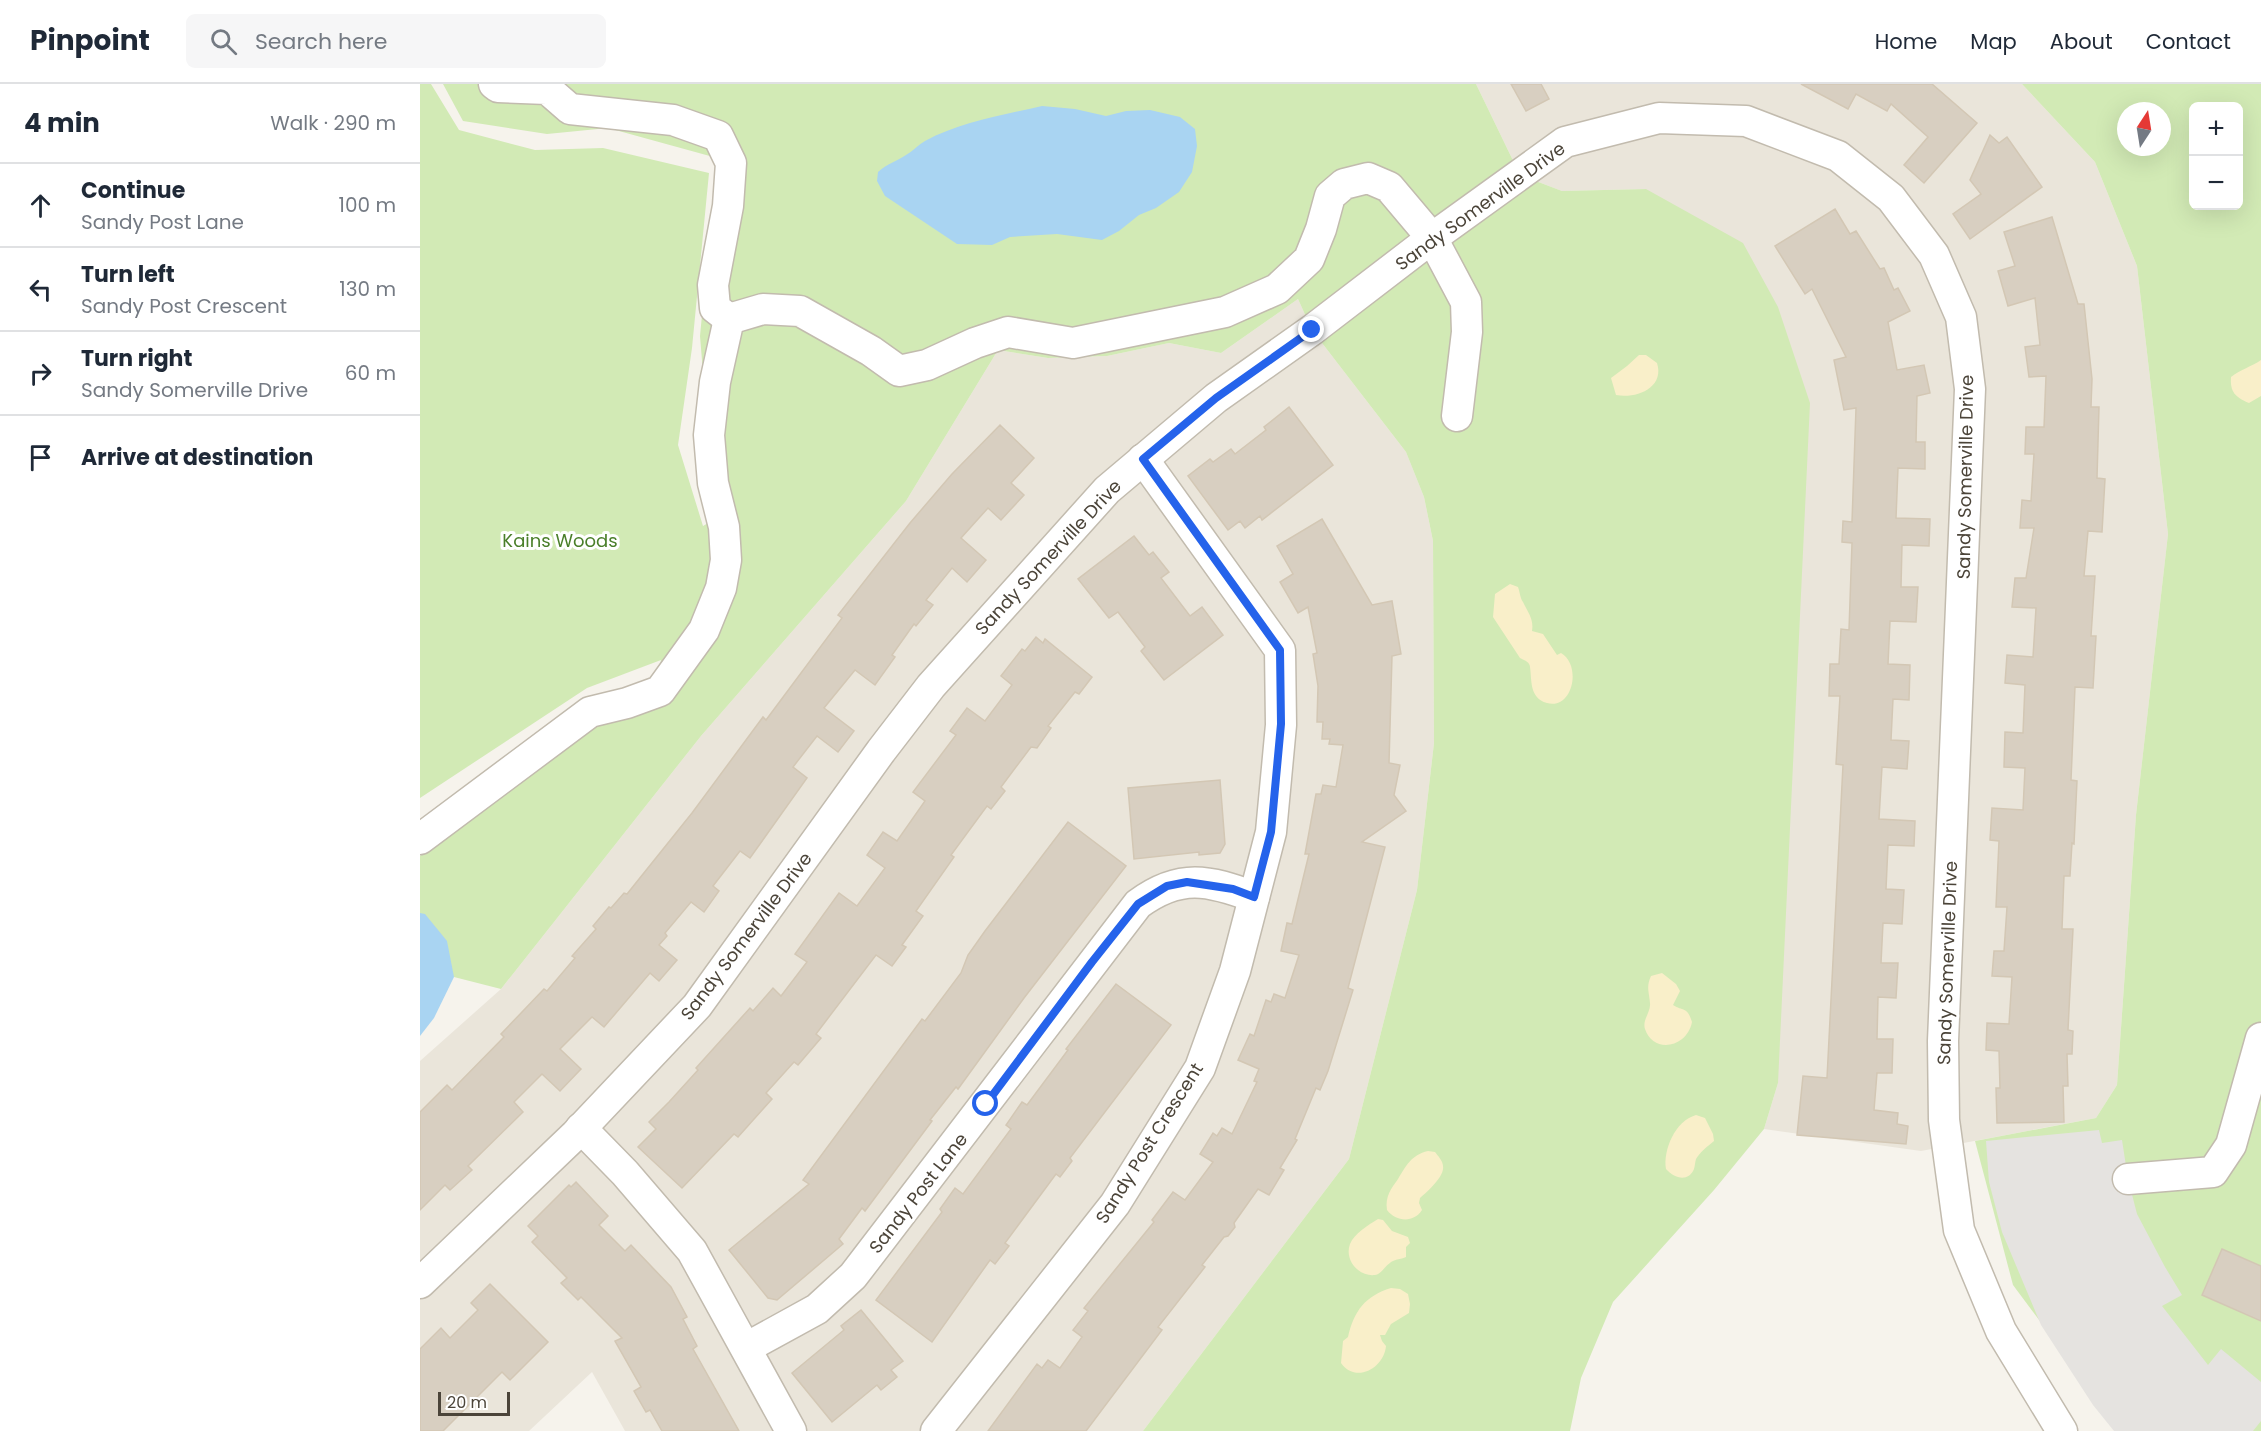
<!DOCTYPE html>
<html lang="en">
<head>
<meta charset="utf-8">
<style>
  :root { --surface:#fff; --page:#f6f6f7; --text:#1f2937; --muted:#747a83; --line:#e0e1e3 }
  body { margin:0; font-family:Poppins,sans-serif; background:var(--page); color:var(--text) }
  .controls { position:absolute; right:18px; top:18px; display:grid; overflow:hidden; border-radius:9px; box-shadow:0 6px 24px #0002 }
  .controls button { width:54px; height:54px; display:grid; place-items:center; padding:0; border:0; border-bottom:2px solid var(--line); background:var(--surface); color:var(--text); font:30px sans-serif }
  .compass { position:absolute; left:1697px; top:18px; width:54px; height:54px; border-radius:50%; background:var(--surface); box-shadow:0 6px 24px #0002; rotate:12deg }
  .scale { position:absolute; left:18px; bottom:15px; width:72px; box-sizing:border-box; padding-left:6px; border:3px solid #4b4439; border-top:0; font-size:16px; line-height:21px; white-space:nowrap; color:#4b4439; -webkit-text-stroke:4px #fff; paint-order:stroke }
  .stop { position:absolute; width:18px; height:18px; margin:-14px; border:4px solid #2563eb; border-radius:50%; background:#fff }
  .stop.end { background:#2563eb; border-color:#fff; box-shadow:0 2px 6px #0008 }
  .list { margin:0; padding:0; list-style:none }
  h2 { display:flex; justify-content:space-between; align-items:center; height:78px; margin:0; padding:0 24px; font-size:26px }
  h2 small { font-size:20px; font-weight:400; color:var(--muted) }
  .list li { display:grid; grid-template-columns:39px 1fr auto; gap:18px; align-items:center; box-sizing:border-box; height:84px; padding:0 24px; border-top:2px solid var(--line) }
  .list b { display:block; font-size:22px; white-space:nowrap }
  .list p { margin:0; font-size:20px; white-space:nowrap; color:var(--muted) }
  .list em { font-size:20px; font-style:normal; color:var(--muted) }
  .icon { flex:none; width:33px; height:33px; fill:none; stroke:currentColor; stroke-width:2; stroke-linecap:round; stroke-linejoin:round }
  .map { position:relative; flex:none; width:1841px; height:1347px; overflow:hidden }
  header { display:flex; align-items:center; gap:36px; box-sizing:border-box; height:84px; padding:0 30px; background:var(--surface); border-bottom:2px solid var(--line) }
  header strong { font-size:28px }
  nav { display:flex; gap:33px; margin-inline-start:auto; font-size:21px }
  .search { width:420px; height:54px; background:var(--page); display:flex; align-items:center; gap:15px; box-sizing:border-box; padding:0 21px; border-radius:9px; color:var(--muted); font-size:22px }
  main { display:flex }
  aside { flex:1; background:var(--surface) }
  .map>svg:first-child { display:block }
  .residential { fill:#eae5da }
  .green { fill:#d2eab5; fill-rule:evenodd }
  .sand { fill:#f9efc9 }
  .parking { fill:#e5e3e0 }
  .water { fill:#a9d4f2 }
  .building { fill:#d8cfc1; stroke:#d3c7b4; stroke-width:1.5 }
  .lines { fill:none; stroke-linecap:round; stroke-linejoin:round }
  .minor-casing { stroke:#c2bbae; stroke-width:33 }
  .minor { stroke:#fff; stroke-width:30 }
  .route { stroke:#2563eb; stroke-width:8 }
  .labels { text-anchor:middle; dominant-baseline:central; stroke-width:6; stroke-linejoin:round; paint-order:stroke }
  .street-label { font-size:18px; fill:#4b4439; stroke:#fff }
  .park-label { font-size:18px; fill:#4a7f2a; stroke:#fff }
</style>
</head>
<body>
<header>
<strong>Pinpoint</strong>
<div class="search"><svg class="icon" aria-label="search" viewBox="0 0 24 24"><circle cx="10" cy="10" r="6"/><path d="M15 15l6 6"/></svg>Search here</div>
<nav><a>Home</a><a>Map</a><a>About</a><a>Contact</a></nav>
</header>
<main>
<aside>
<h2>4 min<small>Walk · 290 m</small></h2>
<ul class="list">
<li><svg class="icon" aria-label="ahead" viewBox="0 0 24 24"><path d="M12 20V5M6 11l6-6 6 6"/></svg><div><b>Continue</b><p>Sandy Post Lane</p></div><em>100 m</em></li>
<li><svg class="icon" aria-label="left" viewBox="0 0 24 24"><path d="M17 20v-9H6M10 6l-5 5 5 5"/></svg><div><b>Turn left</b><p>Sandy Post Crescent</p></div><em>130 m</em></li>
<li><svg class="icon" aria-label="right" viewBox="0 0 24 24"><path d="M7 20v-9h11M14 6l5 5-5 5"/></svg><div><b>Turn right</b><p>Sandy Somerville Drive</p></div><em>60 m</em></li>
<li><svg class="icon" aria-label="arrive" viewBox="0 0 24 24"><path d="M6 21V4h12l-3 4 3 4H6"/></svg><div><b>Arrive at destination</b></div></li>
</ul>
</aside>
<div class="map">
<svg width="1841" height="1347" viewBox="0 0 1841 1347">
  <rect width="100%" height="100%" fill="#f6f3ec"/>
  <g class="residential">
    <path d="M1056 0H1602L1675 78 1717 182 1748 450 1716 731 1697 1001 1676 1034 1501 1067 1344 1045 1358 999 1226 105 1142 107 1100 91Z"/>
    <path d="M878 215 892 246 986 368 1004 413 1013 457 1014 659 997 806 929 1075 723 1347H205L172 1288 109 1347H0V977L81 905 281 652 486 417 578 266 628 274 687 272 749 259 801 269Z"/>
  </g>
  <g class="green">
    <path d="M0 0H11L39 46 115 66 183 64 289 89 272 264 258 361 283 442 295 435 280 252 297 74 188 44 127 50 43 37 23 0H1056L1100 91 1142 107 1226 105 1323 159 1358 223 1390 319 1358 999 1344 1045 1294 1106 1193 1218 1161 1294 1150 1347H723L929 1075 997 806 1014 659 1013 457 1004 413 986 368 892 246 878 215 801 269 749 259 687 272 628 274 578 266 486 417 281 652 81 905 34 893 0 867V772L191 630 233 619 241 576 167 604 0 714Z"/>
    <path d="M1602 0H1841V1347H1702L1593 1201 1555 1057 1676 1034 1697 1001 1716 731 1748 450 1717 182 1675 78ZM1774 22H1818V122H1774ZM1706 27H1742V63H1706Z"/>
  </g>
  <g class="sand">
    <path d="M1219 271H1226L1237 279C1245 304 1216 315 1196 311L1191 294 1207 282Z"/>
    <path d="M1841 276V312L1829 319C1815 313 1810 308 1811 293 1821 285 1831 283 1841 276Z"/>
    <path d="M1090 500 1098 503C1100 508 1100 514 1103 518 1108 529 1114 535 1112 547L1123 550 1137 571 1141 569C1162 581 1153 626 1127 619 1109 614 1112 596 1110 583 1110 578 1104 576 1100 574L1073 533 1075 510Z"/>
    <path d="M1242 889 1256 900 1260 907 1253 921C1264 928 1267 922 1272 938 1267 964 1233 970 1225 945 1222 936 1231 928 1230 919 1229 907 1226 903 1231 892Z"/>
    <path d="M1276 1031 1285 1034 1293 1050 1294 1057C1288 1062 1280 1068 1276 1075 1275 1078 1275 1082 1274 1085 1268 1099 1254 1094 1246 1085 1243 1066 1255 1037 1276 1031Z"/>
    <path d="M1008 1067 1015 1068C1018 1072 1023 1077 1023 1082 1025 1092 1007 1108 1000 1114L999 1119 1002 1126C994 1139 976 1138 967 1126 965 1112 971 1105 978 1095 986 1082 991 1071 1008 1067Z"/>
    <path d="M958 1135 963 1136 972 1147 988 1153 990 1159 986 1163V1173C982 1175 977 1175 973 1177 965 1181 962 1190 955 1191 939 1193 924 1176 930 1160 934 1150 948 1141 958 1135Z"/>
    <path d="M971 1204 980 1205 988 1210 990 1220 989 1229 971 1240 965 1251H960L962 1257 966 1262C964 1284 936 1300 921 1279L923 1257 928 1253C934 1227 945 1212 971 1204Z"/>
  </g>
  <path class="parking" d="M1679 1046 1682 1059 1702 1056 1708 1095 1717 1130 1745 1183 1762 1211 1742 1222 1788 1281 1801 1265 1841 1298V1337L1833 1347H1694L1673 1321 1621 1241 1582 1148 1569 1098 1566 1057Z"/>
  <g class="water">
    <path d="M622 22 655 25 686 32 706 27 730 26 760 33 775 45 777 62 772 88 759 108 736 124 719 131 699 147 682 156 637 150 590 153 572 161 537 160 465 112 457 97 458 88C468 79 476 78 486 71 493 67 498 61 505 57 540 38 583 31 622 22Z"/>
    <path d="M0 829 5 830 27 857 34 893 14 934 0 952Z"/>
  </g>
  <g class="building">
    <path d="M1091 0H1121L1129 15 1106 27Z"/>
    <path d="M1381 0H1512L1557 39 1504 99 1484 81 1508 53 1471 20 1467 27 1436 10 1428 25Z"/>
    <path d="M1570 51 1579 59 1587 53 1622 103 1550 155 1533 130 1561 110 1550 96Z"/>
    <path d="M1415 125 1430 150 1436 147 1460 185 1464 184 1474 206 1478 204 1490 227 1468 238 1477 286 1504 281 1510 309 1497 312 1496 358H1505V385L1478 384 1476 434 1510 435 1509 462 1482 461 1481 503H1498L1496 538 1470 537 1468 580 1490 581 1489 616 1473 615 1471 656 1489 657 1487 685 1462 683 1459 735 1495 737 1494 762 1468 761 1466 805 1484 806 1482 840 1463 839 1461 879H1478L1476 914 1458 913 1457 955H1473L1472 989H1457L1454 1026 1478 1029 1477 1040 1488 1042 1486 1060 1377 1051 1383 992 1407 994 1423 681 1416 680 1420 612H1409L1410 580H1419L1421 545 1429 546 1432 459 1422 458 1423 437 1432 438 1436 324 1424 326 1414 276 1426 273 1392 205 1385 210 1355 162Z"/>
    <path d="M1632 133 1658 220H1664L1672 295 1671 323H1679L1677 394 1685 395 1682 448 1668 447 1664 492H1675L1671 552H1676L1673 604 1655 603 1651 696 1657 697 1654 760 1652 759 1650 792H1644L1642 845H1653L1648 946 1653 947 1652 970H1647L1648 1002H1643L1644 1038 1577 1039 1576 1004H1580L1579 967 1566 966 1567 939 1589 940 1592 893 1572 892 1574 867H1584L1587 823H1576L1579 757 1570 756 1572 724 1603 726 1605 684 1584 683 1585 648 1603 649 1605 601 1585 599 1587 571 1613 573 1616 524 1592 523 1595 494H1606L1614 444H1600L1602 416 1611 417 1614 370H1605L1606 343H1624L1626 292 1609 293 1605 263 1620 261 1615 214 1588 222 1578 187 1595 182 1584 148Z"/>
    <path d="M869 323 913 381 842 436 840 432 825 444 820 437 808 446 768 392 790 375 793 378 811 365 815 370 846 346 844 343Z"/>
    <path d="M580 341 614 374 591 399 604 411 581 436 568 424 541 454 566 476 547 498 532 484 506 516 513 521 496 542 494 540 472 571 475 573 455 601 435 586 404 624 434 647 418 668 397 652 373 683 387 694 330 774 320 767 293 802 299 807 284 828 271 818 245 849 247 852 239 861 257 876 239 897 230 889 184 943 172 933 140 965 161 985 140 1007 122 990 94 1018 103 1028 48 1082 52 1086 30 1106 25 1101 0 1126V1028L27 1001 32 1006 84 953 81 950 124 905 127 907 155 874 152 872 176 845 173 842 189 823 191 824 204 809 207 810 272 729 343 633 346 636 422 534 418 531 490 439 532 390Z"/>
    <path d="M902 435 952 521 972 517 981 570 972 572 969 679 980 681 974 711 986 727 942 758 965 763 928 904 933 906 908 987 900 1006 896 1004 875 1055 877 1056 860 1084 864 1086 849 1111 838 1105 814 1139 815 1143 808 1152 804 1153 782 1181 785 1183 738 1243 742 1246 666 1347H568L617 1280 622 1284 628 1276 640 1284 662 1253 653 1246 668 1227 664 1224 734 1138 732 1136 753 1108 765 1116 793 1078 780 1070 793 1049 797 1052 802 1044 812 1050 837 998 834 997 839 985 818 976 830 950 834 952 846 916 851 918 854 910 865 914 879 871 861 867 867 839 872 840 889 770H885L896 710H901L903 701 916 703 923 661 909 660 910 655H902L903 638H897L898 602 893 570 897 569 888 523 878 529 860 498 873 490 857 462Z"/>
    <path d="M714 452 729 471 733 468 749 488 741 494 770 532 782 523 803 551 744 596 721 567 725 563 698 528 689 534 658 495Z"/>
    <path d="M616 553 623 559 625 555 672 593 659 610 655 608 628 642 631 644 617 664 611 663 581 703 585 707 571 725 567 722 531 771 534 773 496 827 503 832 482 861 486 863 472 882 456 871 396 950 401 954 378 981 374 978 346 1009 352 1015 318 1053 314 1050 262 1104 218 1063 236 1045 229 1038 249 1018 278 986 276 984 330 924 333 927 353 904 361 912 387 878 375 870 419 809 437 822 465 784 447 771 463 748 477 757 505 717 493 708 536 651 530 647 547 624 565 637 592 601 581 592 602 565 605 567Z"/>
    <path d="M800 696 805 760 800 769 779 771V768L714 775 708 704Z"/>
    <path d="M648 738 706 782 604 914 538 1005 536 1003 510 1036 512 1037 445 1127 442 1124 419 1155 423 1160 357 1216 348 1214 309 1166 389 1100 383 1096 502 935 505 937 541 889 548 871 565 847Z"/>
    <path d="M696 900 751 941 650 1074 652 1077 640 1093 636 1090 585 1159 589 1162 575 1180 570 1176 512 1258 456 1216 522 1128 520 1125 535 1104 543 1110 591 1045 586 1041 602 1018 607 1021 648 966 646 965Z"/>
    <path d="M156 1098 188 1132 179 1141 205 1167 211 1161 251 1203 267 1233 263 1235 277 1262 273 1265 319 1347H242L230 1326 226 1328 214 1307 221 1303 195 1257 202 1254 161 1213 158 1216 141 1199 147 1194 112 1158 118 1152 108 1142 149 1101 151 1103Z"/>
    <path d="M1802 1165 1841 1182V1237L1782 1211Z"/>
    <path d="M70 1200 128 1258 90 1296 82 1288 23 1347H0V1265L21 1244 30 1254 58 1226 51 1219Z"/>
    <path d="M441 1226 483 1277 471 1286 477 1293 461 1306 457 1301 412 1338 372 1289 424 1246 421 1242Z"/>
  </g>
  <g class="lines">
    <defs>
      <g id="minor">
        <path d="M74 0 78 3 127 5 150 25 253 36 298 52 311 79 308 122 293 201 295 224 309 235"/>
        <path d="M0 755 170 628 207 619 240 607 284 546 301 504 306 476 304 443 293 399 289 351 295 298 309 235 343 225 380 227 451 267 479 287 507 281 555 259 588 248 653 259 805 228 857 205 889 175 901 145 910 112 924 100 948 94 969 103 1012 154 1046 218 1047 248 1037 332"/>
        <path d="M161 1044 205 1089 272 1167 371 1347"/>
        <path d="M1708 1095 1793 1088 1811 1061 1841 954"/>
        <path d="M0 1199 155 1051 277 922 461 667 511 602 687 406 796 314 892 246 1012 154 1145 58 1239 34 1326 37 1418 72 1471 114 1514 171 1541 233 1550 305 1523 957 1524 1036 1539 1146 1581 1247 1642 1347"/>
        <path d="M326 1264 397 1225 433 1192 718 820C760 789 789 796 834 813"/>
        <path d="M516 1347 695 1120 780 984 815 887 851 748 861 641 860 566 723 375"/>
      </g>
    </defs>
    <use href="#minor" class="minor-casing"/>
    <use href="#minor" class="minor"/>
  </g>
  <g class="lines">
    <path class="route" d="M566 1020 672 878 718 820 747 802 767 798 813 805 834 813 851 748 861 640 860 566 723 375 796 314 892 246"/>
  </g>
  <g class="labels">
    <g class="street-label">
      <text transform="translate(1060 122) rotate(-36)">Sandy Somerville Drive</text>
      <text transform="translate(1545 393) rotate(-89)">Sandy Somerville Drive</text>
      <text transform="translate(628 473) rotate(-47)">Sandy Somerville Drive</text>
      <text transform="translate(326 852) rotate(-53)">Sandy Somerville Drive</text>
      <text transform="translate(1527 879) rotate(-88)">Sandy Somerville Drive</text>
      <text transform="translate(729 1059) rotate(-58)">Sandy Post Crescent</text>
      <text transform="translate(498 1109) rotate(-52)">Sandy Post Lane</text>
    </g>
    <g class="park-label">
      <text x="140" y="456">Kains Woods</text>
    </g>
  </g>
</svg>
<div class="controls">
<button>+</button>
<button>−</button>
</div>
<svg class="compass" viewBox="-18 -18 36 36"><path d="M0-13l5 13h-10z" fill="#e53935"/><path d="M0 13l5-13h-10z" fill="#747a83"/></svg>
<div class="scale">20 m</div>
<div class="stop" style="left:566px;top:1020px"></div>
<div class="stop end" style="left:892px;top:246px"></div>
</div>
</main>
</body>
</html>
